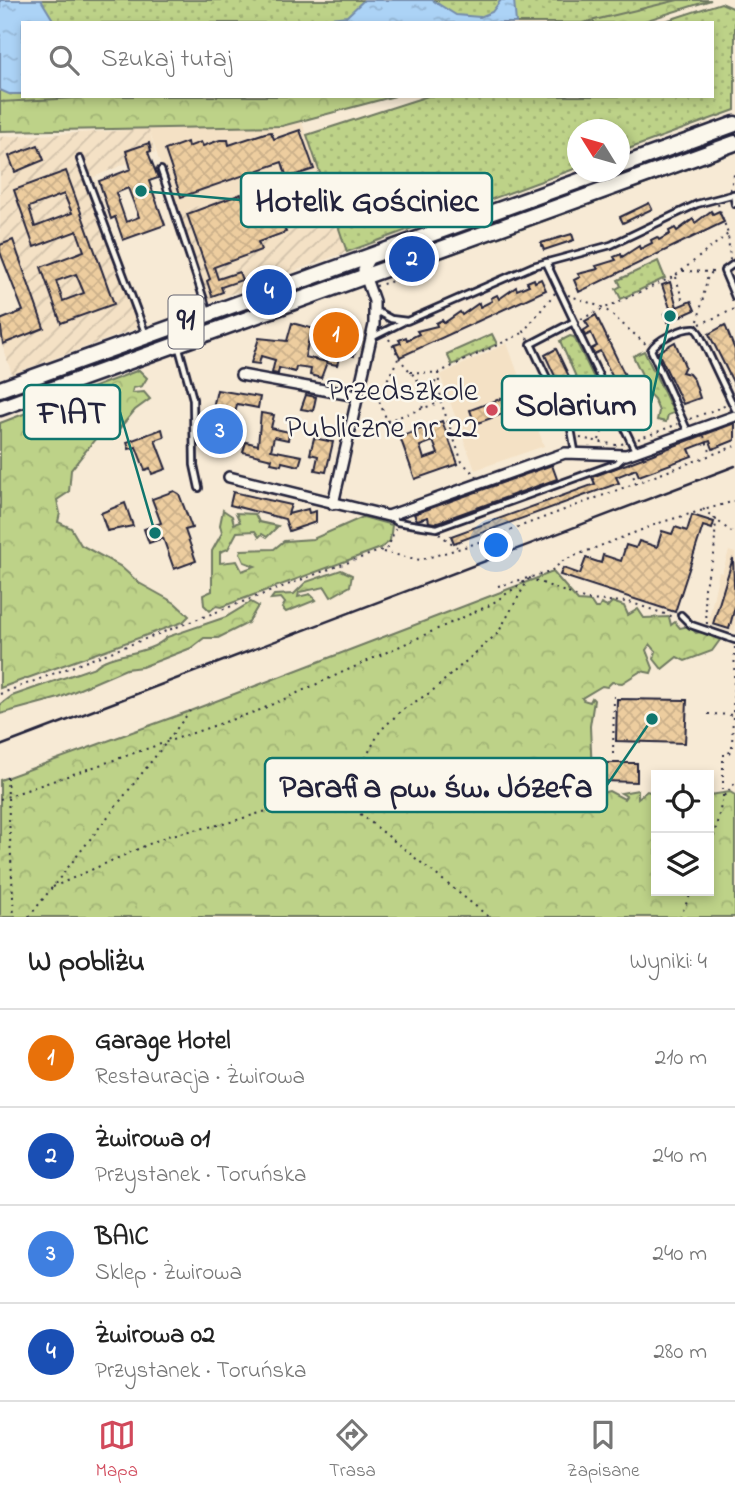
<!DOCTYPE html>
<html lang="pl">
<head>
<meta charset="utf-8">
<style>
  :root { --surface:#fff; --page:#f2f2f2; --text:#222; --muted:#767676; --line:#e0e0e0; --accent:#d1495b }
  body { margin:0; font-family:"Indie Flower",sans-serif; background:var(--page); color:var(--text) }
  .controls { position:absolute; right:21px; bottom:21px; display:grid; overflow:hidden; border-radius:0px; box-shadow:0 4px 10px #0003 }
  .controls button { width:63px; height:63px; display:grid; place-items:center; padding:0; border:0; border-bottom:2px solid var(--line); background:var(--surface); color:var(--text); font:35px sans-serif }
  .compass { position:absolute; left:567px; top:119px; width:63px; height:63px; border-radius:50%; background:var(--surface); box-shadow:0 4px 10px #0003; rotate:307deg }
  .you { position:absolute; left:497px; top:546px; width:24px; height:24px; margin:-18px; border:5px solid #fff; border-radius:50%; background:#1a73e8; box-shadow:0 0 0 10px #1a73e833 }
  .badge { display:grid; place-items:center; width:46px; height:46px; border-radius:50%; background:var(--accent); color:#fff; font-size:23px; font-weight:700 }
  .pin { position:absolute; translate:-50% -50%; border:4px solid #fff; box-shadow:0 2px 7px #0006 }
  .list { margin:0; padding:0; list-style:none }
  h2 { display:flex; justify-content:space-between; align-items:center; height:91px; margin:0; padding:0 28px; font-size:30px }
  h2 small { font-size:23px; font-weight:400; color:var(--muted) }
  .list li { display:grid; grid-template-columns:46px 1fr auto; gap:21px; align-items:center; box-sizing:border-box; height:98px; padding:0 28px; border-top:2px solid var(--line) }
  .list b { display:block; font-size:26px; white-space:nowrap }
  .list p { margin:0; font-size:23px; white-space:nowrap; color:var(--muted) }
  .list em { font-size:23px; font-style:normal; color:var(--muted) }
  .icon { flex:none; width:38px; height:38px; fill:none; stroke:currentColor; stroke-width:2; stroke-linecap:round; stroke-linejoin:round }
  .map { position:relative; flex:none; width:735px; height:917px; overflow:hidden }
  .search { position:absolute; background:var(--surface); box-shadow:0 4px 10px #0003; left:21px; right:21px; top:21px; height:77px; display:flex; align-items:center; gap:18px; box-sizing:border-box; padding:0 24px; border-radius:0px; color:var(--muted); font-size:26px }
  .sheet { height:483px; background:var(--surface) }
  nav { display:flex; justify-content:space-around; align-items:center; box-sizing:border-box; height:98px; border-top:2px solid var(--line); background:var(--surface); font-size:19px; color:var(--muted) }
  nav a { display:grid; justify-items:center; gap:4px }
  nav .on { color:var(--accent) }
  .map>svg:first-child { display:block }
  .built { fill:#f4e1c5 }
  .industrial { fill:url(#industrial-furrows) }
  .grass { fill:url(#grass-tufts); stroke:#707a62; stroke-width:2 }
  .forest { fill:url(#forest-crowns); stroke:#707a62; stroke-width:2 }
  .park { fill:url(#park-dots); stroke:#707a62; stroke-width:2 }
  .water { fill:url(#water-ripples); stroke:#758cab; stroke-width:2 }
  .building { fill:url(#building-cross-hatch); stroke:#22223b; stroke-width:2; fill-rule:evenodd }
  .lines { fill:none; stroke-linecap:round; stroke-linejoin:round }
  .lane-casing { stroke:#22223b; stroke-width:10 }
  .street-casing { stroke:#22223b; stroke-width:14 }
  .primary-casing { stroke:#22223b; stroke-width:19 }
  .path { stroke:#22223b; stroke-width:2; stroke-dasharray:2 5; stroke-linecap:butt }
  .lane { stroke:#fbf7ec; stroke-width:4.5 }
  .street { stroke:#fbf7ec; stroke-width:9 }
  .primary { stroke:#fbf7ec; stroke-width:14 }
  .rail { stroke:#22223b; stroke-width:2.5 }
  .poi-dot { fill:#d1495b; stroke:#fbf7ec; stroke-width:2.5 }
  .labels { text-anchor:middle; dominant-baseline:central; stroke-width:5; stroke-linejoin:round; paint-order:stroke }
  .shield { fill:#fbf7ec; stroke:#636270; stroke-width:2 }
  .shield-label { font-size:30px; font-weight:bold; fill:#22223b }
  .poi-label { font-size:32px; fill:#22223b; stroke:#fbf7ec; text-anchor:end }
  .leader { fill:none; stroke:#0f766e; stroke-width:2.5 }
  .callout-dot { fill:#0f766e; stroke:#fbf7ec; stroke-width:2.5 }
  .callout { fill:#fbf7ec; stroke:#0f766e; stroke-width:2.5 }
  .callout-label { font-size:33px; text-anchor:middle; font-weight:bold; fill:#22223b }
</style>
</head>
<body>
<div class="map">
<svg width="735" height="917" viewBox="0 0 735 917">
  <defs>
    <pattern id="industrial-furrows" width="10" height="10" patternUnits="userSpaceOnUse" patternTransform="scale(1.75)"><rect width="10" height="10" fill="#f4e1c5"/><path d="M-1 1l2-2M0 10L10 0M9 11l2-2" fill="none" stroke="#d1c1aa"/></pattern>
    <pattern id="grass-tufts" width="24" height="20" patternUnits="userSpaceOnUse" patternTransform="scale(1.75)"><rect width="24" height="20" fill="#bdd288"/><path d="M3 7l-1-3M5 7V3M7 7l1-3M15 17l-1-3M17 17v-4M19 17l1-3" fill="none" stroke="#a2b476"/></pattern>
    <pattern id="forest-crowns" width="20" height="18" patternUnits="userSpaceOnUse" patternTransform="scale(1.75)"><rect width="20" height="18" fill="#bdd288"/><path d="M2 6a3 3 0 1 1 6 0M12 15a3 3 0 1 1 6 0" fill="none" stroke="#a2b476"/></pattern>
    <pattern id="park-dots" width="8" height="8" patternUnits="userSpaceOnUse" patternTransform="scale(1.75)"><rect width="8" height="8" fill="#bdd288"/><path d="M2 2h.1M6 6h.1" fill="none" stroke="#a2b476" stroke-width="1.8" stroke-linecap="round"/></pattern>
    <pattern id="water-ripples" width="26" height="14" patternUnits="userSpaceOnUse" patternTransform="scale(1.75)"><rect width="26" height="14" fill="#acd3f6"/><path d="M2 4q2-2 4 0t4 0M15 11q2-2 4 0t4 0" fill="none" stroke="#94b5d4"/></pattern>
    <pattern id="building-cross-hatch" width="8" height="8" patternUnits="userSpaceOnUse" patternTransform="scale(1.75)"><rect width="8" height="8" fill="#edcd9f"/><path d="M0 0l8 8M0 8l8-8" fill="none" stroke="#cbb08a"/></pattern>
  </defs>
  <rect width="100%" height="100%" fill="#f7ead5"/>
  <filter id="ink" filterUnits="userSpaceOnUse"><feTurbulence type="fractalNoise" baseFrequency=".0143" numOctaves="2"/><feDisplacementMap in="SourceGraphic" scale="14" xChannelSelector="R" yChannelSelector="G"/><feConvolveMatrix kernelMatrix="1 2 1 2 8 2 1 2 1" color-interpolation-filters="sRGB"/></filter>
  <g filter="url(#ink)">
    <g class="built">
      <path d="M301 120 318 168 252 191 250 186 176 214 149 129Z"/>
      <path d="M507 343 544 446 475 470 440 375Z"/>
      <path d="M729 551 735 553V631L708 623 719 572 722 573Z"/>
    </g>
    <g class="industrial">
      <path d="M149 129 155 152 91 178 143 326 12 374 0 339V321L24 311 0 250V137Z"/>
      <path d="M318 168 347 252 206 303 176 214 251 186 253 191Z"/>
    </g>
    <g class="grass">
      <path d="M735 130V134L659 165 368 269 483 220Z"/>
      <path d="M735 148V152L433 261 445 253Z"/>
      <path d="M341 272 343 279 0 402V395Z"/>
    </g>
    <g class="forest">
      <path d="M639 0H711L638 23H566Z"/>
      <path d="M0 90 23 96H395L282 126 0 131Z"/>
      <path d="M139 370 147 378 142 386 133 388 132 393 144 392 150 399 135 410 114 435 103 433 101 418 90 403 85 407 84 414 95 439 71 470 69 492 57 500 60 513 58 522 71 528 81 545 120 566 139 583 175 603 189 616 183 622 0 688V423Z"/>
      <path d="M223 510 232 516 234 524 240 522 236 513 255 514 259 522 278 526 267 537 262 534 259 537 255 531 237 532 228 549 220 552V563L237 561 242 571 255 566 244 562 240 553 241 550 274 549 284 541 313 539 363 517 392 525 390 541 381 548 221 607 216 606 210 611 204 605 203 595 212 591V551L222 533 220 525Z"/>
      <path d="M341 570 352 575 350 586 331 597 325 587 299 592 298 597 310 594 316 600 286 612 282 608 285 603 281 598 271 599 274 595 294 594 306 582Z"/>
      <path d="M553 572 578 601 591 602 595 608H599L601 604 607 607 612 602 624 606 628 615 638 609 644 618 669 617 671 625 675 622 680 628 689 626 696 633 701 632 720 640 712 651 685 661 677 657 662 669 654 659 656 651 650 644 646 650 653 668 651 673 641 671 622 683 612 682 607 687 602 686 582 698 583 700 590 702 592 698 594 700 590 726 592 775 585 788 591 785 597 794 609 791 624 799 626 796 621 793 638 790V798L647 791 656 794V891H709V795L730 792 735 795V917H0V780L190 711Z"/>
      <path d="M251 602 258 606 248 623 218 638H204L191 648 142 667 126 669 59 698 0 714V705L12 696 95 667C111 651 148 657 167 637L226 617Z"/>
    </g>
    <g class="park">
      <path d="M0 0H678L582 23H23V96H116L0 102Z"/>
      <path d="M721 3 735 9V110L620 152V130H578L577 168 347 252 307 135 428 96H712V23H659Z"/>
      <path d="M658 261 665 278 621 299 616 289 621 286 618 280Z"/>
      <path d="M492 334 497 344 452 365 447 354Z"/>
      <path d="M570 336 574 337 595 380 585 389 580 386 560 341Z"/>
      <path d="M644 351 674 413 668 415 666 422 657 420 659 411 654 399 645 390V381L633 356Z"/>
    </g>
    <g class="water">
      <path d="M0 0H41L55 23H23V94H9L0 90Z"/>
      <path d="M364 0H432L456 15 480 17 492 12 501 0H514L516 23H288L347 16Z"/>
    </g>
    <g class="building">
      <path d="M300 130 314 169 287 178 282 162 181 197 165 150 187 142 188 147 201 142 203 146 220 140H228L229 145 265 133 271 132 274 139Z"/>
      <path d="M149 143 151 151 148 152 158 178 149 181 165 225 123 240 115 217 111 219 99 181 131 169 126 151ZM128 188 139 217 126 222 116 193Z"/>
      <path d="M38 145 44 160 15 172 9 156Z"/>
      <path d="M66 171 114 304 61 323 41 267 84 251 77 231 34 247 14 190ZM64 194 72 213 35 227 29 207ZM76 274 84 293 63 301 56 281Z"/>
      <path d="M241 194 248 214 274 205 286 232 258 242 261 250 214 267 218 279 239 272 242 280 221 287 223 292 212 296 207 281 210 279 187 214Z"/>
      <path d="M649 203 652 209 623 223 620 217Z"/>
      <path d="M711 211 713 214 719 211 724 222 579 292 574 280 580 277 578 274 598 269 596 266 616 260 614 257 621 254 622 257 639 246 640 249 652 243 651 240 657 237 659 240 670 234 669 231 675 228 677 231 693 219 695 223Z"/>
      <path d="M572 234 574 240 544 250 541 243Z"/>
      <path d="M13 240 44 328 3 344 0 320 23 311 0 252V245Z"/>
      <path d="M534 279 535 282 541 279 546 290 400 357 394 345 401 343 399 340 406 337 407 340 419 334 417 331 437 326 436 323 442 320 444 323 460 312 462 315 479 303 480 307 492 301 491 298 497 295 499 299 516 287 517 290 529 285 527 282Z"/>
      <path d="M670 282 677 307 691 301 695 310 668 322 664 314 671 311 662 285Z"/>
      <path d="M596 315 646 419 635 424 600 351 594 354 591 349 597 346 591 333 585 336 583 331 589 327 585 321Z"/>
      <path d="M292 323 318 330 319 325 333 326 358 334 354 356 341 353 337 365 327 363 331 343 309 338 305 357 327 362 321 378 310 375 311 369 296 367 295 372 279 368 278 374 272 373 275 360 261 356 259 364 251 363 259 338 287 341Z"/>
      <path d="M725 325 735 350V386L709 334Z"/>
      <path d="M675 342 685 366 682 372 689 374 694 380 700 398 683 404 658 352Z"/>
      <path d="M556 349 585 410 573 415 545 355Z"/>
      <path d="M217 390 260 397 258 408 237 404 230 439 207 434Z"/>
      <path d="M519 392 524 406 475 424 470 410Z"/>
      <path d="M306 395 316 397 313 411 301 409Z"/>
      <path d="M261 413 274 415 271 428 289 432 288 440 274 437 271 450 302 456 299 466 282 462 281 465 271 463 272 459 243 452 246 442 258 445Z"/>
      <path d="M442 421 458 464 415 479 400 437ZM433 441 438 454 424 459 420 446Z"/>
      <path d="M735 423V440L713 449 710 441 689 449 692 456 639 476 636 469 616 477 619 483 454 543 451 536 595 484 592 477Z"/>
      <path d="M162 429 164 437 155 440 166 469 152 474 150 468 145 470 136 447 129 449 127 442Z"/>
      <path d="M314 438 333 442 326 472 315 470 318 456 310 454Z"/>
      <path d="M552 465 557 479 435 523 429 522 428 517 417 520 414 514Z"/>
      <path d="M174 491 179 494 192 528 185 530 196 561 174 569 163 538 149 543 144 529 161 523 152 499Z"/>
      <path d="M233 492 291 505 288 514 308 509 309 513 316 511V522L289 531 285 519 230 505Z"/>
      <path d="M125 503 133 526 107 531 101 513Z"/>
      <path d="M692 515 714 522 712 529 703 526 675 612 560 575 563 568 580 574 586 558 601 563 603 555 621 561 626 545 636 548 639 541 657 547 662 531 672 534 675 527 687 531Z"/>
      <path d="M733 558 735 607 729 629 713 624Z"/>
      <path d="M617 699 687 700 685 743 616 741Z"/>
      <path d="M602 763H637V782L602 781Z"/>
    </g>
    <g class="lines">
      <defs>
        <g id="lane">
          <path d="M80 159 146 335"/>
          <path d="M161 170 208 312"/>
          <path d="M733 194 735 204"/>
          <path d="M546 262 575 323"/>
          <path d="M735 263 724 271 735 297"/>
          <path d="M376 311 391 319 407 321 533 266 611 245 697 204 735 194"/>
          <path d="M373 337 403 322"/>
          <path d="M179 348 193 399 194 465 199 488"/>
          <path d="M688 432 651 350C656 340 683 327 695 328L699 333 735 409"/>
          <path d="M575 451 571 429 531 344 573 322 635 450"/>
          <path d="M389 516 397 522 437 528 617 463 626 455"/>
          <path d="M681 615 691 625 735 640"/>
        </g>
        <g id="street">
          <path d="M241 375 357 396"/>
          <path d="M229 477 388 516 565 453 626 455 735 416"/>
          <path d="M333 504 374 325V301L363 270 371 256"/>
        </g>
        <g id="primary">
          <path d="M620 166 735 124"/>
          <path d="M0 389 604 172"/>
          <path d="M0 408 735 143"/>
        </g>
      </defs>
      <use href="#lane" class="lane-casing"/>
      <use href="#street" class="street-casing"/>
      <use href="#primary" class="primary-casing"/>
      <g class="path">
        <path d="M730 190 735 171"/>
        <path d="M718 204 728 234 730 260"/>
        <path d="M683 271 716 272"/>
        <path d="M676 277 682 299"/>
        <path d="M376 286 426 271 432 265"/>
        <path d="M568 295 604 308 648 346"/>
        <path d="M581 319 675 276 728 234"/>
        <path d="M698 321 707 279 712 272"/>
        <path d="M700 324 735 309"/>
        <path d="M389 339 401 361 437 402"/>
        <path d="M528 339 524 331 555 293"/>
        <path d="M410 372 438 373 525 332"/>
        <path d="M438 373 441 401"/>
        <path d="M368 385 374 389 391 430"/>
        <path d="M378 398 398 359"/>
        <path d="M422 408 438 377"/>
        <path d="M690 419 727 405"/>
        <path d="M575 420 605 405"/>
        <path d="M387 421 441 402 462 462 477 477"/>
        <path d="M704 436 711 454"/>
        <path d="M580 438 616 445 626 443"/>
        <path d="M638 439 678 424"/>
        <path d="M599 440 609 412"/>
        <path d="M629 463 636 484"/>
        <path d="M703 509 735 535"/>
        <path d="M439 534 457 547"/>
        <path d="M383 552 420 560 468 546 735 446"/>
        <path d="M529 578 586 600 629 602 674 617"/>
        <path d="M498 586 550 572 564 560 662 522 735 501"/>
        <path d="M707 624 704 588 714 555 716 518"/>
        <path d="M0 694 327 570 388 548 395 529"/>
        <path d="M708 714 735 715"/>
        <path d="M168 740 190 711"/>
        <path d="M613 754 614 694"/>
        <path d="M7 777 14 917"/>
        <path d="M333 792 489 917"/>
        <path d="M723 797V755H728L732 747 735 646"/>
        <path d="M0 799 260 710 490 605 528 579"/>
        <path d="M709 857 723 797 735 783"/>
        <path d="M53 887 167 836 227 823 332 791 365 759 380 731 402 710 431 692 498 633 529 578"/>
        <path d="M29 917 165 744"/>
        <path d="M680 917 692 891"/>
      </g>
      <use href="#lane" class="lane"/>
      <use href="#street" class="street"/>
      <use href="#primary" class="primary"/>
      <path class="rail" d="M0 746 735 466"/>
    </g>
  </g>
  <circle class="poi-dot" cx="492" cy="410" r="7"/>
  <g class="labels">
    <rect class="shield" x="168.5" y="295.5" width="35" height="53" rx="5"/>
    <g class="shield-label">
      <text x="186" y="322">91</text>
    </g>
    <g class="poi-label">
      <text x="478" y="392">Przedszkole<tspan x="478" dy="37">Publiczne nr 22</tspan></text>
    </g>
  </g>
  <path class="leader" d="M141 191L241 200M670 316L651 403M155 533L120 412M652 719L607 785"/>
  <g class="callout-dot">
    <circle cx="141" cy="191" r="7"/>
    <circle cx="670" cy="316" r="7"/>
    <circle cx="155" cy="533" r="7"/>
    <circle cx="652" cy="719" r="7"/>
  </g>
  <g class="callout">
    <rect x="241" y="173" width="251" height="54" rx="7"/>
    <rect x="502" y="376" width="149" height="54" rx="7"/>
    <rect x="24" y="385" width="96" height="54" rx="7"/>
    <rect x="265" y="758" width="342" height="54" rx="7"/>
  </g>
  <g class="callout-label">
    <text x="367" y="211">Hotelik Gościniec</text>
    <text x="576" y="415">Solarium</text>
    <text x="72" y="423">FIAT</text>
    <text x="436" y="797">Parafia pw. św. Józefa</text>
  </g>
</svg>
<div class="controls">
<button><svg class="icon" aria-label="locate" viewBox="0 0 24 24"><circle cx="12" cy="12" r="6"/><path d="M12 2v4M12 18v4M2 12h4M18 12h4"/></svg></button>
<button><svg class="icon" aria-label="layers" viewBox="0 0 24 24"><path d="M12 4l9 5-9 5-9-5zM3 14l9 5 9-5"/></svg></button>
</div>
<svg class="compass" viewBox="-18 -18 36 36"><path d="M0-13l5 13h-10z" fill="#e53935"/><path d="M0 13l5-13h-10z" fill="#767676"/></svg>
<div class="you"></div>
<div class="pin badge" style="left:336px;top:335px;background:#e8710a">1</div>
<div class="pin badge" style="left:412px;top:259px;background:#1a4fb4">2</div>
<div class="pin badge" style="left:220px;top:431px;background:#3f7fe0">3</div>
<div class="pin badge" style="left:269px;top:292px;background:#1a4fb4">4</div>
<div class="search"><svg class="icon" aria-label="search" viewBox="0 0 24 24"><circle cx="10" cy="10" r="6"/><path d="M15 15l6 6"/></svg>Szukaj tutaj</div>
</div>
<section class="sheet">
<h2>W pobliżu<small>Wyniki: 4</small></h2>
<ul class="list">
<li><span class="badge" style="background:#e8710a">1</span><div><b>Garage Hotel</b><p>Restauracja · Żwirowa</p></div><em>210 m</em></li>
<li><span class="badge" style="background:#1a4fb4">2</span><div><b>Żwirowa 01</b><p>Przystanek · Toruńska</p></div><em>240 m</em></li>
<li><span class="badge" style="background:#3f7fe0">3</span><div><b>BAIC</b><p>Sklep · Żwirowa</p></div><em>240 m</em></li>
<li><span class="badge" style="background:#1a4fb4">4</span><div><b>Żwirowa 02</b><p>Przystanek · Toruńska</p></div><em>280 m</em></li>
</ul>
</section>
<nav>
<a class="on"><svg class="icon" aria-label="map" viewBox="0 0 24 24"><path d="M3 6l6-2 6 2 6-2v14l-6 2-6-2-6 2zM9 4v14M15 6v14"/></svg>Mapa</a>
<a><svg class="icon" aria-label="directions" viewBox="0 0 24 24"><path d="M12 3l9 9-9 9-9-9zM9 14v-3h6M13 9l2 2-2 2"/></svg>Trasa</a>
<a><svg class="icon" aria-label="saved" viewBox="0 0 24 24"><path d="M7 4h10v16l-5-4-5 4z"/></svg>Zapisane</a>
</nav>
</body>
</html>
